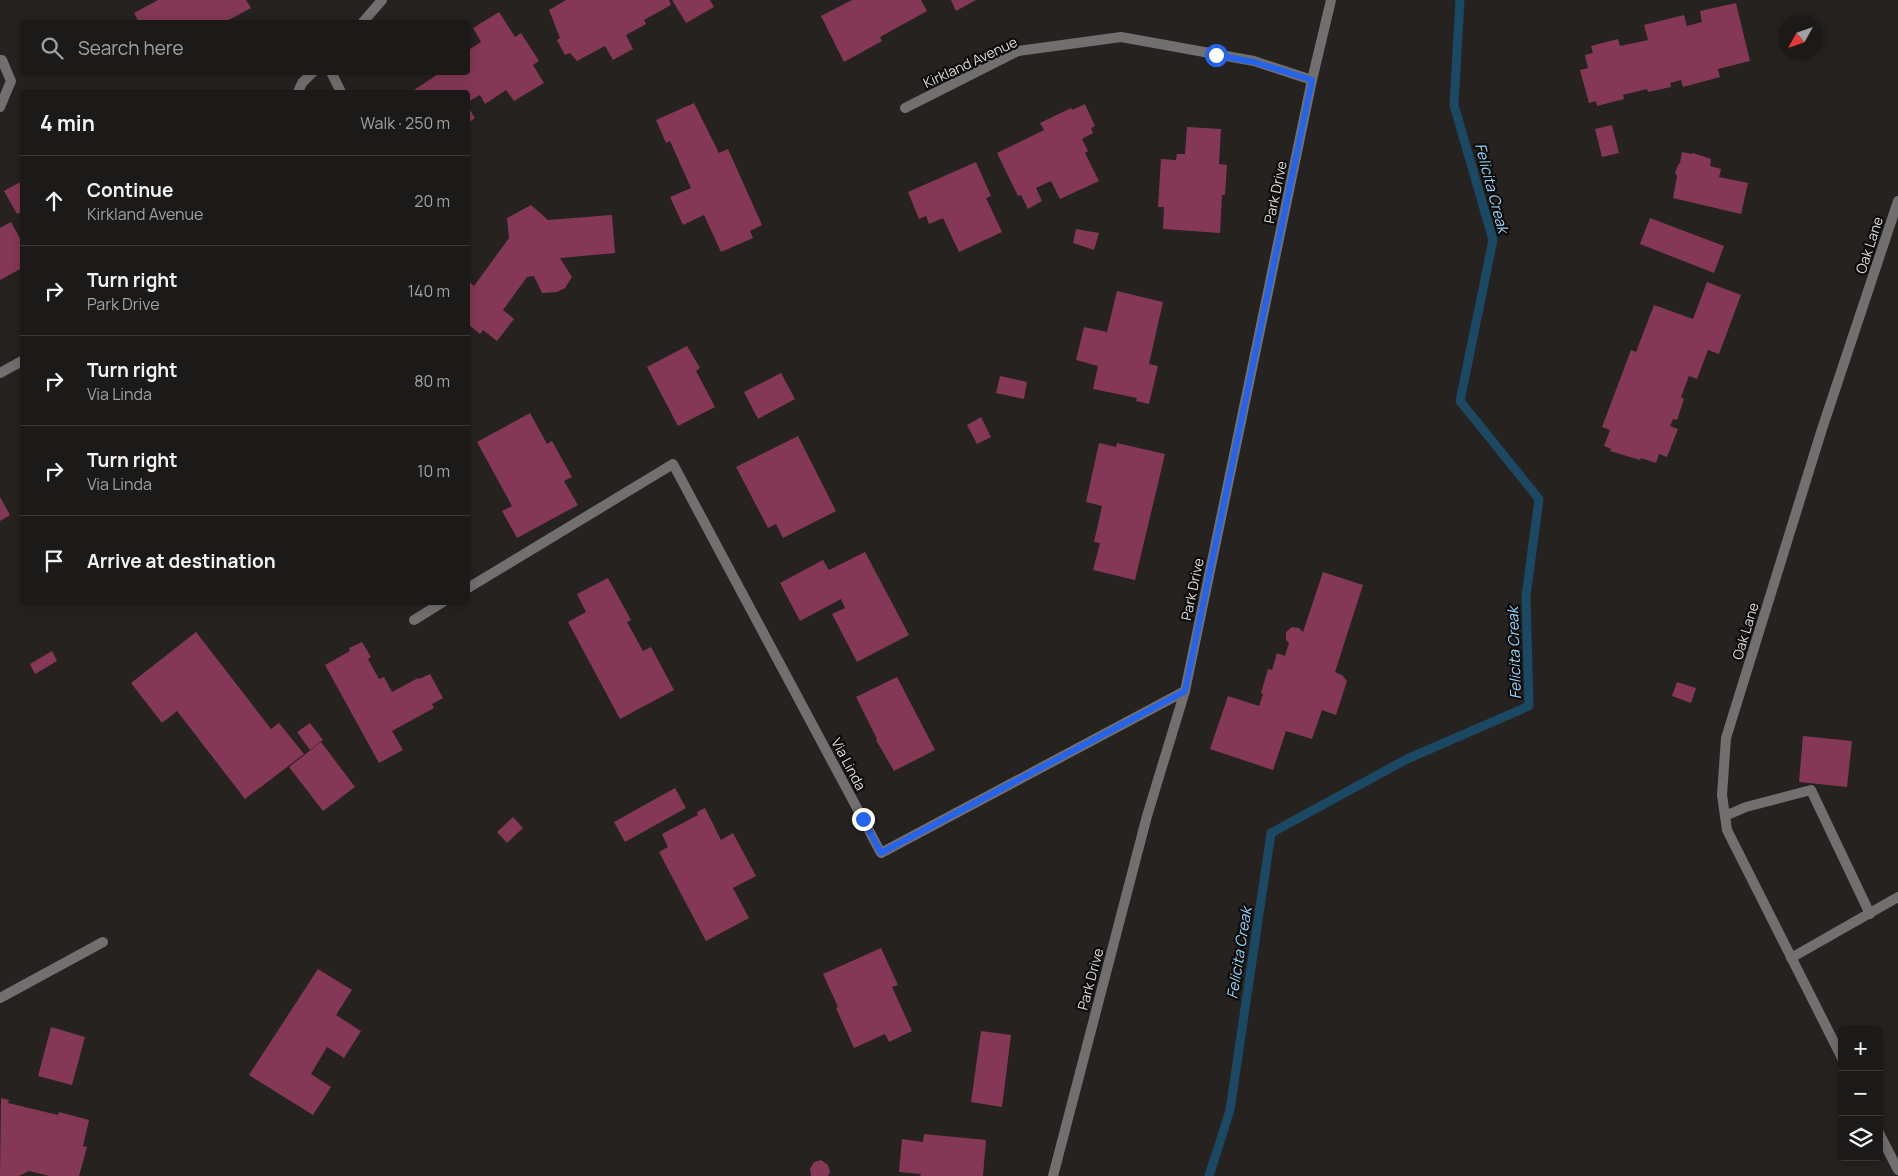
<!DOCTYPE html>
<html lang="en">
<head>
<meta charset="utf-8">
<style>
  :root { --surface:#1c1a18; --page:#252321; --text:#f1f3f6; --muted:#a0a1a2; --line:#3a3837 }
  body { margin:0; font-family:Manrope,sans-serif; background:var(--page); color:var(--text) }
  .controls { position:absolute; right:15px; bottom:15px; display:grid; overflow:hidden; border-radius:5px; box-shadow:0 2px 12px #0003 }
  .controls button { width:45px; height:45px; display:grid; place-items:center; padding:0; border:0; border-bottom:1px solid var(--line); background:var(--surface); color:var(--text); font:25px sans-serif }
  .compass { position:absolute; left:1778px; top:15px; width:45px; height:45px; border-radius:50%; background:var(--surface); box-shadow:0 2px 12px #0003; rotate:230deg }
  .stop { position:absolute; width:15px; height:15px; margin:-11px; border:4px solid #2563eb; border-radius:50%; background:#fff }
  .stop.end { background:#2563eb; border-color:#fff; box-shadow:0 1px 5px #0008 }
  .list { margin:0; padding:0; list-style:none }
  h2 { display:flex; justify-content:space-between; align-items:center; height:65px; margin:0; padding:0 20px; font-size:21px }
  h2 small { font-size:16px; font-weight:400; color:var(--muted) }
  .list li { display:grid; grid-template-columns:32px 1fr auto; gap:15px; align-items:center; box-sizing:border-box; height:90px; padding:0 20px; border-top:1px solid var(--line) }
  .list b { display:block; font-size:19px; white-space:nowrap }
  .list p { margin:0; font-size:16px; white-space:nowrap; color:var(--muted) }
  .list em { font-size:16px; font-style:normal; color:var(--muted) }
  .icon { flex:none; width:28px; height:28px; fill:none; stroke:currentColor; stroke-width:2; stroke-linecap:round; stroke-linejoin:round }
  .map { position:relative; flex:none; width:1898px; height:1176px; overflow:hidden }
  .search { position:absolute; background:var(--surface); box-shadow:0 2px 12px #0003; left:20px; top:20px; width:450px; height:55px; display:flex; align-items:center; gap:12px; box-sizing:border-box; padding:0 18px; border-radius:5px; color:var(--muted); font-size:19px }
  .panel { position:absolute; background:var(--surface); box-shadow:0 2px 12px #0003; left:20px; top:90px; width:450px; height:515px; border-radius:5px }
  .map>svg:first-child { display:block }
  .lines { fill:none; stroke-linecap:round; stroke-linejoin:round }
  .stream { stroke:#1b4963; stroke-width:9 }
  .building { fill:#853856 }
  .lane { stroke:#716f6f; stroke-width:10 }
  .street { stroke:#716f6f; stroke-width:10 }
  .route { stroke:#2563eb; stroke-width:6 }
  .labels { text-anchor:middle; dominant-baseline:central; stroke-width:4.5; stroke-linejoin:round; paint-order:stroke }
  .street-label { font-size:14px; fill:#dedddb; stroke:#0d0c0b }
  .water-label { font-size:15px; font-style:italic; fill:#96d4fc; stroke:#0d0c0b }
</style>
</head>
<body>
<div class="map">
<svg width="1898" height="1176" viewBox="0 0 1898 1176">
  <rect width="100%" height="100%" fill="#252220"/>
  <g class="lines">
    <path class="stream" d="M1209 1176 1230 1110 1271 833 1407 759 1529 706 1526 596 1539 499 1460 401 1493 240 1454 105 1460 0"/>
  </g>
  <g class="building">
    <path d="M158 0H246L251 8 225 22H139L134 13Z"/>
    <path d="M566 0H669L671 5 644 20 646 24 626 35 633 49 613 60 605 46 577 61 570 53 565 55 557 40 560 38 549 10Z"/>
    <path d="M672 0H710L714 7 686 23Z"/>
    <path d="M852 0H921L927 11 880 37 882 41 844 62 821 16Z"/>
    <path d="M951 0H976L956 11Z"/>
    <path d="M1736 3 1750 61 1718 69 1720 77 1683 87 1681 80 1670 83 1671 87 1648 92 1647 89 1623 95 1624 99 1597 106 1596 101 1589 103 1580 70 1588 68 1585 55 1593 53 1591 46 1618 39 1620 46 1648 40 1644 25 1684 15 1687 26 1702 22 1700 11Z"/>
    <path d="M499 12 515 37 521 33 539 61 533 65 544 83 514 101 506 90 485 104 480 95 468 102V92H411L441 72H468V47L469 46 470 49 481 42 473 28Z"/>
    <path d="M694 103 719 153 728 149 762 225 750 231 753 238 721 252 704 215 683 225 670 197 691 188 670 141 666 143 656 120Z"/>
    <path d="M1085 104 1095 126 1091 128 1093 133 1082 139 1088 151 1085 153 1099 181 1060 199 1051 181 1036 188 1042 201 1028 209 1021 195 1018 196 997 153 1044 130 1040 123 1071 108 1072 110Z"/>
    <path d="M468 107 475 118 468 123Z"/>
    <path d="M1612 125 1619 153 1602 157 1595 129Z"/>
    <path d="M1187 127 1221 129 1219 164 1227 165 1225 195H1222L1220 233 1163 229 1164 207H1158L1161 159 1176 160 1177 154H1185Z"/>
    <path d="M1682 152 1691 154 1693 153 1711 159 1710 166 1721 169 1719 177 1748 183 1741 214 1673 198 1677 176 1675 173 1678 165 1680 163Z"/>
    <path d="M976 162 991 196 986 198 1002 232 959 252 943 218 929 224 926 216 919 219 908 192Z"/>
    <path d="M22 181V211L17 214 4 191Z"/>
    <path d="M531 205 548 220 612 215 615 253 560 258 572 277 565 288 557 292 542 293 534 276 527 277 503 310 514 319 497 341 483 330 480 334 468 324V281L474 286 509 238 507 218Z"/>
    <path d="M1650 218 1724 246 1714 273 1640 244Z"/>
    <path d="M11 222 22 242V268L0 280V228Z"/>
    <path d="M1076 229 1099 233 1094 250 1073 243Z"/>
    <path d="M1707 282 1741 295 1719 354 1708 350 1697 379 1689 376 1681 397 1684 399 1677 420 1673 419 1670 426 1678 429 1667 457 1659 454 1656 463 1641 458 1640 460 1610 451 1611 449 1604 446 1610 430 1602 427 1631 350 1636 352 1654 305 1693 319Z"/>
    <path d="M1117 291 1163 302 1149 364 1158 366 1149 404 1136 401 1137 398 1093 389 1098 366 1076 360 1084 327 1107 332Z"/>
    <path d="M687 346 700 368 696 371 715 407 678 426 647 367Z"/>
    <path d="M781 373 795 399 758 419 744 392Z"/>
    <path d="M1000 376 1027 382 1024 399 996 393Z"/>
    <path d="M530 413 547 444 552 441 572 477 564 481 578 505 517 538 502 511 512 506 477 442Z"/>
    <path d="M981 417 991 437 977 444 967 425Z"/>
    <path d="M798 436 836 511 783 538 776 524 768 528 736 467Z"/>
    <path d="M1099 443 1116 447 1117 443 1165 454 1135 580 1093 570 1100 543 1094 542 1102 506 1086 502Z"/>
    <path d="M0 497 10 515 0 521Z"/>
    <path d="M865 552 909 635 857 662 832 614 845 608 841 599 800 621 780 583 823 560 829 570Z"/>
    <path d="M1323 572 1363 585 1335 672 1342 675 1347 681 1336 715 1322 710 1312 739 1286 731 1273 770 1210 749 1228 696 1259 706 1263 694 1261 693 1268 669 1272 670 1277 653 1285 656 1289 643 1286 640V632L1292 627 1299 628 1303 632Z"/>
    <path d="M608 578 631 620 627 622 643 651 651 647 674 690 620 719 568 622 586 612 577 594Z"/>
    <path d="M196 632 271 729 279 723 304 754 245 799 177 711 162 723 131 683Z"/>
    <path d="M362 642 371 657 368 659 379 679 384 677 392 692 418 678 419 679 430 674 443 698 432 704 434 708 392 731 403 750 379 763 325 665 350 651 349 648Z"/>
    <path d="M52 651 57 661 35 674 30 664Z"/>
    <path d="M897 677 935 750 894 771 876 740 877 739 856 697Z"/>
    <path d="M1677 682 1696 688 1691 703 1672 696Z"/>
    <path d="M310 723 323 740 310 750 297 732Z"/>
    <path d="M1803 736 1852 741 1847 787 1799 782Z"/>
    <path d="M321 742 355 787 323 811 289 767Z"/>
    <path d="M675 788 686 808 625 842 614 822Z"/>
    <path d="M705 808 721 840 733 833 756 876 733 888 749 918 706 941 659 852 668 847 662 834 698 815 697 812Z"/>
    <path d="M513 817 523 828 507 843 497 832Z"/>
    <path d="M881 948 898 985 892 987 912 1031 889 1042 885 1034 854 1048 836 1008 838 1007 823 974Z"/>
    <path d="M318 969 352 990 336 1015 361 1031 344 1058 327 1047 311 1074 331 1087 313 1115 249 1075Z"/>
    <path d="M51 1027 85 1037 72 1085 38 1076Z"/>
    <path d="M981 1031 1011 1035 1002 1107 971 1102Z"/>
    <path d="M1 1098 9 1100 8 1103 58 1115 59 1112 89 1120 83 1146 87 1147 79 1176H49L29 1171 19 1176H0Z"/>
    <path d="M924 1134 986 1140 983 1176H920L921 1174 899 1172 902 1139 923 1142Z"/>
    <path d="M821 1160 828 1165 830 1172 828 1176H811L810 1169 814 1162Z"/>
  </g>
  <g class="lines">
    <g class="lane">
      <path d="M0 60H2L11 81 0 107"/>
      <path d="M331 72 341 92"/>
      <path d="M1725 816 1746 807 1811 790 1870 914"/>
      <path d="M1791 958 1898 897"/>
    </g>
    <g class="street">
      <path d="M363 22 382 0"/>
      <path d="M298 92 302 83 313 72"/>
      <path d="M905 108 1018 51 1121 37 1254 61 1312 80"/>
      <path d="M0 373 22 361"/>
      <path d="M468 588 673 464 881 853 1185 691"/>
      <path d="M414 620 443 602"/>
      <path d="M0 998 103 942"/>
      <path d="M1842 1058 1727 830 1722 795 1726 738 1822 429 1898 201"/>
      <path d="M1879 1133 1898 1170"/>
      <path d="M1053 1176 1147 816 1185 691 1312 80 1331 0"/>
    </g>
  </g>
  <g class="lines">
    <path class="route" d="M863 819 881 853 1185 691 1312 80 1254 62 1216 55"/>
  </g>
  <g class="labels">
    <g class="street-label">
      <text transform="translate(970 62) rotate(-25)">Kirkland Avenue</text>
      <text transform="translate(1275 192) rotate(-78)">Park Drive</text>
      <text transform="translate(1869 245) rotate(-72)">Oak Lane</text>
      <text transform="translate(1192 589) rotate(-78)">Park Drive</text>
      <text transform="translate(1745 631) rotate(-73)">Oak Lane</text>
      <text transform="translate(849 764) rotate(62)">Via Linda</text>
      <text transform="translate(1090 979) rotate(-75)">Park Drive</text>
    </g>
    <g class="water-label">
      <text transform="translate(1492 188) rotate(75)">Felicita Creak</text>
      <text transform="translate(1514 653) rotate(-92)">Felicita Creak</text>
      <text transform="translate(1239 953) rotate(-81)">Felicita Creak</text>
    </g>
  </g>
</svg>
<div class="controls">
<button>+</button>
<button>−</button>
<button><svg class="icon" aria-label="layers" viewBox="0 0 24 24"><path d="M12 4l9 5-9 5-9-5zM3 14l9 5 9-5"/></svg></button>
</div>
<svg class="compass" viewBox="-18 -18 36 36"><path d="M0-13l5 13h-10z" fill="#e53935"/><path d="M0 13l5-13h-10z" fill="#a0a1a2"/></svg>
<div class="stop" style="left:1216px;top:55px"></div>
<div class="stop end" style="left:863px;top:819px"></div>
<div class="search"><svg class="icon" aria-label="search" viewBox="0 0 24 24"><circle cx="10" cy="10" r="6"/><path d="M15 15l6 6"/></svg>Search here</div>
<section class="panel">
<h2>4 min<small>Walk · 250 m</small></h2>
<ul class="list">
<li><svg class="icon" aria-label="ahead" viewBox="0 0 24 24"><path d="M12 20V5M6 11l6-6 6 6"/></svg><div><b>Continue</b><p>Kirkland Avenue</p></div><em>20 m</em></li>
<li><svg class="icon" aria-label="right" viewBox="0 0 24 24"><path d="M7 20v-9h11M14 6l5 5-5 5"/></svg><div><b>Turn right</b><p>Park Drive</p></div><em>140 m</em></li>
<li><svg class="icon" aria-label="right" viewBox="0 0 24 24"><path d="M7 20v-9h11M14 6l5 5-5 5"/></svg><div><b>Turn right</b><p>Via Linda</p></div><em>80 m</em></li>
<li><svg class="icon" aria-label="right" viewBox="0 0 24 24"><path d="M7 20v-9h11M14 6l5 5-5 5"/></svg><div><b>Turn right</b><p>Via Linda</p></div><em>10 m</em></li>
<li><svg class="icon" aria-label="arrive" viewBox="0 0 24 24"><path d="M6 21V4h12l-3 4 3 4H6"/></svg><div><b>Arrive at destination</b></div></li>
</ul>
</section>
</div>
</body>
</html>
